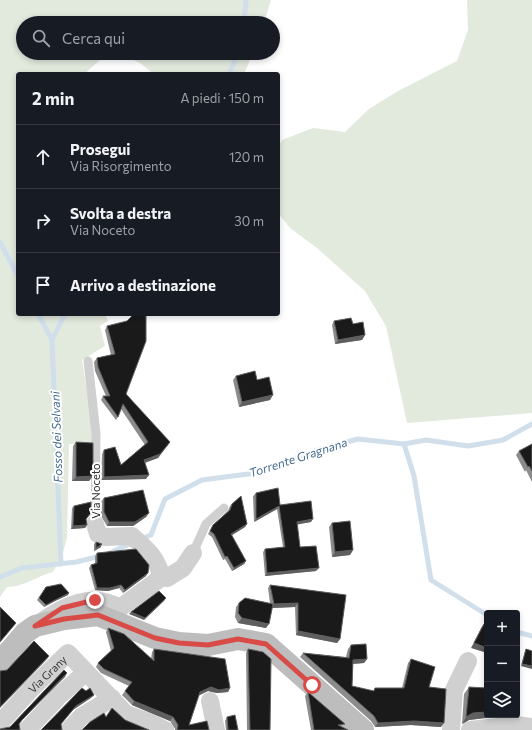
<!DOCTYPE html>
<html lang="it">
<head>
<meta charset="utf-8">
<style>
  :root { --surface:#171b24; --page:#20242c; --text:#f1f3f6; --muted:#9ea1a6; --line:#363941 }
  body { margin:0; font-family:Commissioner,sans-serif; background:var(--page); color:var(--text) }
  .controls { position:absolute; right:12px; bottom:12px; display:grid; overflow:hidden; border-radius:4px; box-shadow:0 2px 6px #0003 }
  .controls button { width:36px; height:36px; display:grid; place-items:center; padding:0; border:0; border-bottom:1px solid var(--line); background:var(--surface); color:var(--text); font:20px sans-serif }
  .stop { position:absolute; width:12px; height:12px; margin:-9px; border:3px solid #d84b47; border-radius:50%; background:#fff }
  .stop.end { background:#d84b47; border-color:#fff; box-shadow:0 1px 4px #0008 }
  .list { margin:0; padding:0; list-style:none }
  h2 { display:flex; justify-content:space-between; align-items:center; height:52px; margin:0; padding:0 16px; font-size:17px }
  h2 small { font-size:13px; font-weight:400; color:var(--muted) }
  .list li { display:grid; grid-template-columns:26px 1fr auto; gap:12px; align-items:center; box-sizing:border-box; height:64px; padding:0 16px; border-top:1px solid var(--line) }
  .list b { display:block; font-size:15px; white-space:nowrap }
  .list p { margin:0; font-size:13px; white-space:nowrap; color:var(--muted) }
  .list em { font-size:13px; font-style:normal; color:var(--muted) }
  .icon { flex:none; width:22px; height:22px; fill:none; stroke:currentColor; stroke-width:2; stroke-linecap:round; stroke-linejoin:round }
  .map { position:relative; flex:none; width:532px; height:730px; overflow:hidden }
  .search { position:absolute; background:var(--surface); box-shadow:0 2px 6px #0003; left:16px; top:16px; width:264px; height:44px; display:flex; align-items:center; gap:10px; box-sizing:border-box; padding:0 14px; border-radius:22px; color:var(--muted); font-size:15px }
  .panel { position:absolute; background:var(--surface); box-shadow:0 2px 6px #0003; left:16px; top:72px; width:264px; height:244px; border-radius:4px }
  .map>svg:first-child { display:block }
  .green { fill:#e2e9dd }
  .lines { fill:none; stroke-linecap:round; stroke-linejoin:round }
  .stream { stroke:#d1dfeb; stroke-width:5 }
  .service { stroke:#d0d0d0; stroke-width:9 }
  .minor { stroke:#d0d0d0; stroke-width:18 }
  .secondary { stroke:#bdbdbd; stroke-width:22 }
  .wall { fill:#8c8c8c }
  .shaded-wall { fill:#5f5f5f }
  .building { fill:#1a1a1a; stroke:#5f5f5f }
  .route { stroke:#d84b47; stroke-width:5 }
  .labels { text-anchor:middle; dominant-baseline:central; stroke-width:4; stroke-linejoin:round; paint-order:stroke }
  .street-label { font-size:11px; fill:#333; stroke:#fff }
  .water-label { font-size:12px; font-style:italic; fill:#466c90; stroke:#fff }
</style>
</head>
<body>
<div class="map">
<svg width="532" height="730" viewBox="0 0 532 730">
  <rect width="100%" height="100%" fill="#fff"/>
  <g class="green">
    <path d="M0 0H271L264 23H23V53H108L84 74H18V314H105L108 321 100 326 105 346 82 360 92 424V443L69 444 67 537 63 553 53 572C37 576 24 587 7 587L0 597Z"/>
    <path d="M467 0H532V413L407 423 386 326 365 291 317 248 290 228 278 213V147L282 140 313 128 345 132 369 109 398 91 457 61 468 30Z"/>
    <path d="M118 53H253L244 74H154L140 63Z"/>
  </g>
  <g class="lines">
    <g class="stream">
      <path d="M244 23 246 0"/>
      <path d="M229 74 238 53"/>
      <path d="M0 242 18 276"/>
      <path d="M38 314 52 340 61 564"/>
      <path d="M52 340 65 314"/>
      <path d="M404 444 426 440 468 446 503 440 532 424"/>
      <path d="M141 539 151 535 165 499 202 480 256 473 317 450 358 439 404 444 414 476 431 580 487 615"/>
      <path d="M0 577 22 568 76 562 105 555 132 543"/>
      <path d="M517 632 532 636"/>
    </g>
    <g class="service">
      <path d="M88 361 96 434 95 524"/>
      <path d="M193 553 206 524 224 508"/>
    </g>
    <g class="minor">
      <path d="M95 524 98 534 105 537 132 536C148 551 155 555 162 577"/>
      <path d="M41 622C65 605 92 592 120 608L162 577 167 578 183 568 193 553"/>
      <path d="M210 701 216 730"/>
      <path id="s1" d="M0 723 32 688 68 653 126 714 149 722 165 730"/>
      <path d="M27 730 59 696 85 673"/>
      <path d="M69 730 81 717 112 698"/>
      <path d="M451 730 454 690 468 661"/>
      <path d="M470 730 516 725 532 727"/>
    </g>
    <path class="secondary" d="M0 662 25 633 35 626 64 619 98 615 155 638 179 643 208 645 238 639 266 644 363 730"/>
  </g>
  <g class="wall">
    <path d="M334 321 353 324 365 335 362 340 335 344 332 325Z"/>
    <path d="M107 326 126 394 168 445 158 458 145 462 146 479 101 480 102 454 104 450 121 465 145 445 121 409 118 417 116 420 101 400 103 396H106L95 371 94 362 97 358 111 355 105 330Z"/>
    <path d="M236 376 257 380 270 400 239 407 233 380Z"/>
    <path d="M76 442 93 476 89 481H72L73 446Z"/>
    <path d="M532 444V482L526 470 525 472 516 455 519 451Z"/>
    <path d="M256 493 280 505 311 522 297 524 300 547 316 571 265 576 263 552 265 549 283 547 277 509 254 522 253 496Z"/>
    <path d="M104 498 149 513 146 517 133 526H107L101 516V502Z"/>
    <path d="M232 504 247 524 245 527 232 535 246 561 244 564 232 571 225 559 223 560 212 537 208 534 213 525 228 511 230 506Z"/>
    <path d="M74 506 86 519 87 525 85 528 71 529 72 508Z"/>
    <path d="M332 523 353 550 350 555 332 557 329 527Z"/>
    <path d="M96 542 101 547 94 551V544Z"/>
    <path d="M97 553 146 576 123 593 119 588 108 591 95 590 89 568 91 565 95 564V556Z"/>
    <path d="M270 585 346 595 340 639 337 643 296 635 295 607 272 608 266 628 238 623 235 617 236 607 239 603H270L268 588Z"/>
    <path d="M46 587 68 595 55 601 44 607 37 600Z"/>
    <path d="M484 624 487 625 471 648 481 628Z"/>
    <path d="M108 628 151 659 152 652 154 649 230 688 228 692 217 693 208 691 199 695 189 725 209 730H175V729L170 721 132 705 122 695 129 686 101 673 96 667 98 663 111 651 106 632Z"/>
    <path d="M351 645 367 659 364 663 353 664 352 686 373 691 375 688H402L408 663 411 659 429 687 441 727 411 725 375 727 371 721 300 657 303 653 346 657 348 649Z"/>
    <path d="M248 649 270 730H247L246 653Z"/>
    <path d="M526 649 532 651 521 666 525 651Z"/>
    <path d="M469 687 487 715H506V716L469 720 462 724 464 694Z"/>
    <path d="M308 692 343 727 348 730H311L305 696Z"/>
    <path d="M227 717 238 730H226L225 721Z"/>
  </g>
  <g class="shaded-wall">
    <path d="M365 335 362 340 335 344 338 340Z"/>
    <path d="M273 395 270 400 239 407 242 402Z"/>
    <path d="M170 442 158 458 142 464 144 460Z"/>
    <path d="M149 475 146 479 101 480 104 477Z"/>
    <path d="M93 476 89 481H72L76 477Z"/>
    <path d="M279 506 277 509 254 522 256 519Z"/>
    <path d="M149 513 146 517 133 526H107L109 522Z"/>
    <path d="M313 519 311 522 295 525 297 522Z"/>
    <path d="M247 524 245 527 229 537 231 534Z"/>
    <path d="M87 525 85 528 71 529 73 526Z"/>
    <path d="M102 544 101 547 94 551 96 548Z"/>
    <path d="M353 550 350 555 332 557 335 552Z"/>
    <path d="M246 561 244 564 232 571 234 568Z"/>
    <path d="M319 568 316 571 265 576 267 573Z"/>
    <path d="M148 573 146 576 123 593 125 590Z"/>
    <path d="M121 585 119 588 108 591 95 590 97 588Z"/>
    <path d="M69 593 68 595 55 601 44 607 46 605 57 599Z"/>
    <path d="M166 598 164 601 144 620 129 614 131 612Z"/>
    <path d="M298 603 295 607 271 608 274 604Z"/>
    <path d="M242 618 269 624 266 628 238 623Z"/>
    <path d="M298 631 340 639 337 643 296 635Z"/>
    <path d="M474 643 487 648V653L471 648Z"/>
    <path d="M49 656 47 659 0 708V707Z"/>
    <path d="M367 659 364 663 350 664 353 660Z"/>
    <path d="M522 664 532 666V669L521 666Z"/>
    <path d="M67 673 65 677 19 723 22 720Z"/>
    <path d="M211 687 230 688 228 692 217 693 208 691 198 696 200 692Z"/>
    <path d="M94 695 91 698 73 710 59 727 76 706Z"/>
    <path d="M134 701 173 717 170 721 132 705Z"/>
    <path d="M487 712V715H506L469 720 462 724 466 717 473 713Z"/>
    <path d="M414 721 444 723 441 727 411 725 375 727 378 723Z"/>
  </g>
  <g class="building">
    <path d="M134 314 146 316V341L126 394 170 442 160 454 144 460 149 475 104 477V450L115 447 121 465 148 442 123 404 118 417 103 396H110L98 367 97 358 115 354 107 326 127 321Z"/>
    <path d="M351 318 353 324 363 322 365 335 338 340 334 321Z"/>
    <path d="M255 371 257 380 269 377 273 395 242 402 236 376Z"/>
    <path d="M76 442 93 443V476L76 477Z"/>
    <path d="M532 444V471L529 466 528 467 519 451Z"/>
    <path d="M278 488 280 505 311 501 313 519 297 522 300 547 316 546 319 568 267 573 265 549 285 547 279 506 256 519V493Z"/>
    <path d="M143 490 149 513 135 522H109L104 512V498Z"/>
    <path d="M241 496 247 524 231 534 246 561 234 568 227 556 225 557 214 534 210 531 213 525 230 510 232 504Z"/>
    <path d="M91 502V513L86 519 87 525 73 526 74 506Z"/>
    <path d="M350 521 353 550 335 552 332 523Z"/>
    <path d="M96 542 102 544 96 548Z"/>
    <path d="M136 549 149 565 148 573 125 590 121 585 110 588H97L91 565 97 563V553Z"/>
    <path d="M61 584 69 593 57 599 46 605 39 598 46 587Z"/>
    <path d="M270 585 346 595 340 639 298 631V603L274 604Z"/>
    <path d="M159 591 166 598 145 618 131 612Z"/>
    <path d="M245 598 273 604 269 624 242 618 238 613 239 603Z"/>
    <path d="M0 607 16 623 0 642Z"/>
    <path d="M484 624 487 625V648L474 643Z"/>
    <path d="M108 628 124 634 154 661V649L225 659 230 688 219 690 211 687 200 692 189 725 207 721 209 730H177L178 725 173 717 134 701 125 691 132 682 104 669 98 663 114 648Z"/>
    <path d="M34 641 49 656 0 707V671L7 670Z"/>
    <path d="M366 644 367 659 353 660 352 686 374 691 375 688H404L411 659 435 667 429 687 446 689 444 723 414 721 378 723 374 716 303 653 349 658 351 645Z"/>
    <path d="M248 649 263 652 271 659 270 730H250Z"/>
    <path d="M526 649 532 651V666L522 664Z"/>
    <path d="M64 670 67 673 22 720 19 724 20 730H0V729L10 727Z"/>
    <path d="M469 687 487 688V712L473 713 466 717Z"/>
    <path d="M82 688 86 691 90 688 94 695 76 706 61 724 62 730H41Z"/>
    <path d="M308 692 345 724 338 725 348 730H314Z"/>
    <path d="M112 708 125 720 149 730H82L90 722 104 713 106 717Z"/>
    <path d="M235 715 238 730H228L227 717Z"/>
  </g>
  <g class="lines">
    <path class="route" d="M95 600 62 608 35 626 64 619 98 615 155 638 179 643 208 645 238 639 266 644 312 685"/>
  </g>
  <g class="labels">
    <g class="street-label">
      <text transform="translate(95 491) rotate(-90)">Via Noceto</text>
      <text stroke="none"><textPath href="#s1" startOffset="68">Via Grany</textPath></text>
    </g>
    <g class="water-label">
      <text transform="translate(56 437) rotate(-92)">Fosso dei Selvani</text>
      <text transform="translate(298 457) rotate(-18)">Torrente Gragnana</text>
    </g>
  </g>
</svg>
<div class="controls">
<button>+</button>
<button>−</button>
<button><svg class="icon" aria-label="layers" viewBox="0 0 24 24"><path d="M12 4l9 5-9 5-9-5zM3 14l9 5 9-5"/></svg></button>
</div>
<div class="stop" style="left:312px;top:685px"></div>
<div class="stop end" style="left:95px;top:600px"></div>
<div class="search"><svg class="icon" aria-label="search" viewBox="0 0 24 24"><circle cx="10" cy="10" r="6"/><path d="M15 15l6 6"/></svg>Cerca qui</div>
<section class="panel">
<h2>2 min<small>A piedi · 150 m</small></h2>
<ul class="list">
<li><svg class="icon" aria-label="ahead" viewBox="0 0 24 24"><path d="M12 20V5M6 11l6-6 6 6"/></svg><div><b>Prosegui</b><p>Via Risorgimento</p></div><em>120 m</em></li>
<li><svg class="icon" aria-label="right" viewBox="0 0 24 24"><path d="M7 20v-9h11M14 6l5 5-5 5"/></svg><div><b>Svolta a destra</b><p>Via Noceto</p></div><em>30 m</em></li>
<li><svg class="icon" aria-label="arrive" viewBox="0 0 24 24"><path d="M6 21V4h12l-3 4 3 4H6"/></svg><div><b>Arrivo a destinazione</b></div></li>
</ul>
</section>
</div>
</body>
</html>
